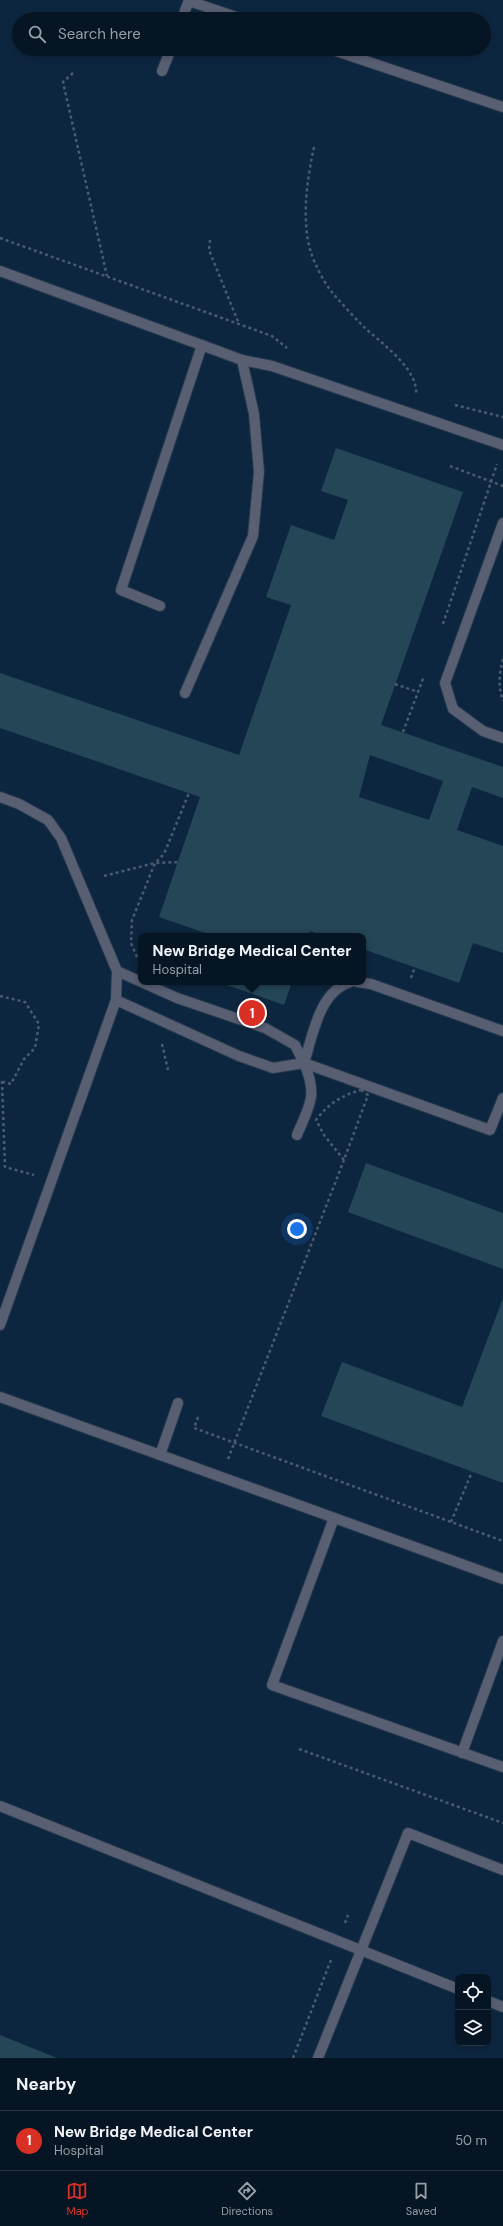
<!DOCTYPE html>
<html lang="en">
<head>
<meta charset="utf-8">
<style>
  :root { --surface:#061524; --page:#0f1e2c; --text:#f1f3f6; --muted:#989fa6; --line:#273441; --accent:#d93025 }
  body { margin:0; font-family:"DM Sans",sans-serif; background:var(--page); color:var(--text) }
  .controls { position:absolute; right:12px; bottom:12px; display:grid; overflow:hidden; border-radius:8px; box-shadow:0 2px 6px #0003 }
  .controls button { width:36px; height:36px; display:grid; place-items:center; padding:0; border:0; border-bottom:1px solid var(--line); background:var(--surface); color:var(--text); font:20px sans-serif }
  .you { position:absolute; left:297px; top:1229px; width:14px; height:14px; margin:-10px; border:3px solid #fff; border-radius:50%; background:#1a73e8; box-shadow:0 0 0 6px #1a73e833 }
  .badge { display:grid; place-items:center; width:26px; height:26px; border-radius:50%; background:var(--accent); color:#fff; font-size:13px; font-weight:700 }
  .pin { position:absolute; translate:-50% -50%; border:2px solid #fff; box-shadow:0 1px 4px #0006 }
  .popup { position:absolute; left:138px; top:933px; width:228px; height:52px; box-sizing:border-box; display:grid; place-content:center; border-radius:8px; background:var(--surface); filter:drop-shadow(0 1px 3px #0005); font-size:13px; white-space:nowrap; color:var(--muted) }
  .popup b { font-size:15px; color:var(--text) }
  .popup::after { content:''; position:absolute; left:50%; top:100%; margin-left:-8px; border:8px solid transparent; border-top-color:var(--surface) }
  .list { margin:0; padding:0; list-style:none }
  h2 { display:flex; justify-content:space-between; align-items:center; height:52px; margin:0; padding:0 16px; font-size:17px }
  h2 small { font-size:13px; font-weight:400; color:var(--muted) }
  .list li { display:grid; grid-template-columns:26px 1fr auto; gap:12px; align-items:center; box-sizing:border-box; height:60px; padding:0 16px; border-top:1px solid var(--line) }
  .list b { display:block; font-size:15px; white-space:nowrap }
  .list p { margin:0; font-size:13px; white-space:nowrap; color:var(--muted) }
  .list em { font-size:13px; font-style:normal; color:var(--muted) }
  .icon { flex:none; width:22px; height:22px; fill:none; stroke:currentColor; stroke-width:2; stroke-linecap:round; stroke-linejoin:round }
  .map { position:relative; flex:none; width:503px; height:2058px; overflow:hidden }
  .search { position:absolute; background:var(--surface); box-shadow:0 2px 6px #0003; left:12px; right:12px; top:12px; height:44px; display:flex; align-items:center; gap:10px; box-sizing:border-box; padding:0 14px; border-radius:22px; color:var(--muted); font-size:15px }
  .sheet { height:112px; background:var(--surface) }
  nav { display:flex; justify-content:space-around; align-items:center; box-sizing:border-box; height:56px; border-top:1px solid var(--line); background:var(--surface); font-size:11px; color:var(--muted) }
  nav a { display:grid; justify-items:center; gap:2px }
  nav .on { color:var(--accent) }
  .map>svg:first-child { display:block }
  .built { fill:#0d263f; fill-rule:evenodd }
  .building { fill:#254656; fill-rule:evenodd }
  .lines { fill:none; stroke-linecap:round; stroke-linejoin:round }
  .minor-casing { stroke:#26394d; stroke-width:12 }
  .path { stroke:#4a5b6e; stroke-width:2.5; stroke-dasharray:3 3; stroke-linecap:butt }
  .minor { stroke:#595f73; stroke-width:10 }
</style>
</head>
<body>
<div class="map">
<svg width="503" height="2058" viewBox="0 0 503 2058">
  <rect width="100%" height="100%" fill="#081c30"/>
  <path class="built" d="M0 0H503V2058H0ZM19 19H484V49H19ZM141 936H363V982H141ZM458 1977H488V2043H458Z"/>
  <g class="building">
    <path d="M336 448 463 492 381 725 503 767V798L472 787 457 830 503 846V953L473 943 459 983 363 949V936H325L310 931 308 936H214L159 917 200 797 0 728V673L239 755 291 605 266 597 291 525 334 540 348 500 321 491ZM370 755 443 781 429 820 359 797Z"/>
    <path d="M224 982H292L284 1005 224 984Z"/>
    <path d="M366 1163 503 1213V1269L348 1212Z"/>
    <path d="M503 1298V1483L321 1416 342 1362 462 1407Z"/>
    <path d="M0 2035 57 2058H0Z"/>
  </g>
  <g class="lines">
    <defs>
      <g id="minor">
        <path d="M189 1 242 19"/>
        <path d="M182 19 189 0"/>
        <path d="M330 49 503 107"/>
        <path d="M162 71 171 49"/>
        <path d="M0 271 242 360 254 414 259 472 253 536 185 693"/>
        <path d="M242 360 272 366 503 445"/>
        <path d="M503 523 445 683 453 709 483 731 503 738"/>
        <path d="M160 606 121 590 202 345"/>
        <path d="M0 797 19 804 48 820 61 838 117 971 116 1000 0 1325"/>
        <path d="M357 982 371 984 503 1031"/>
        <path d="M116 1000 239 1056 273 1068 304 1063 295 1045 265 1028 177 998 117 971"/>
        <path d="M304 1063 490 1130 503 1098"/>
        <path d="M297 1135C310 1104 318 1096 304 1063 313 1035 319 991 351 982"/>
        <path d="M0 1397 503 1579"/>
        <path d="M160 1455 178 1403"/>
        <path d="M334 1518 272 1685 503 1767"/>
        <path d="M462 1753 503 1641"/>
        <path d="M0 1806 458 1989"/>
        <path d="M488 2001 503 2007"/>
        <path d="M318 2058 408 1833 503 1870"/>
      </g>
    </defs>
    <use href="#minor" class="minor-casing"/>
    <g class="path">
      <path d="M73 73 63 82 107 276"/>
      <path d="M314 147C307 181 301 219 311 253 315 264 323 281 331 291 341 303 353 316 364 327 381 343 419 369 416 395"/>
      <path d="M0 238 272 336 287 348"/>
      <path d="M210 240 209 250 239 324"/>
      <path d="M455 405 503 417"/>
      <path d="M450 466 503 486"/>
      <path d="M443 624 497 464"/>
      <path d="M503 659C499 674 498 686 503 701"/>
      <path d="M395 684 418 692"/>
      <path d="M403 732 424 676"/>
      <path d="M104 876 155 863 178 862"/>
      <path d="M137 957 131 943 132 920 155 863 164 854 189 793"/>
      <path d="M411 978 415 967"/>
      <path d="M0 996 25 1002 39 1024 35 1048 24 1059 11 1084 0 1081"/>
      <path d="M162 1044 168 1070"/>
      <path d="M2 1081 5 1167 34 1175"/>
      <path d="M361 1090 368 1095 344 1160 324 1135 316 1120C328 1104 342 1095 361 1090Z"/>
      <path d="M198 1417 194 1428 503 1541"/>
      <path d="M228 1459 344 1160"/>
      <path d="M451 1522 472 1472"/>
      <path d="M299 1749 503 1823"/>
      <path d="M345 1923 348 1915"/>
      <path d="M293 2058 331 1960"/>
    </g>
    <use href="#minor" class="minor"/>
  </g>
</svg>
<div class="controls">
<button><svg class="icon" aria-label="locate" viewBox="0 0 24 24"><circle cx="12" cy="12" r="6"/><path d="M12 2v4M12 18v4M2 12h4M18 12h4"/></svg></button>
<button><svg class="icon" aria-label="layers" viewBox="0 0 24 24"><path d="M12 4l9 5-9 5-9-5zM3 14l9 5 9-5"/></svg></button>
</div>
<div class="you"></div>
<div class="pin badge" style="left:252px;top:1013px">1</div>
<div class="popup"><b>New Bridge Medical Center</b>Hospital</div>
<div class="search"><svg class="icon" aria-label="search" viewBox="0 0 24 24"><circle cx="10" cy="10" r="6"/><path d="M15 15l6 6"/></svg>Search here</div>
</div>
<section class="sheet">
<h2>Nearby<small></small></h2>
<ul class="list">
<li><span class="badge">1</span><div><b>New Bridge Medical Center</b><p>Hospital</p></div><em>50 m</em></li>
</ul>
</section>
<nav>
<a class="on"><svg class="icon" aria-label="map" viewBox="0 0 24 24"><path d="M3 6l6-2 6 2 6-2v14l-6 2-6-2-6 2zM9 4v14M15 6v14"/></svg>Map</a>
<a><svg class="icon" aria-label="directions" viewBox="0 0 24 24"><path d="M12 3l9 9-9 9-9-9zM9 14v-3h6M13 9l2 2-2 2"/></svg>Directions</a>
<a><svg class="icon" aria-label="saved" viewBox="0 0 24 24"><path d="M7 4h10v16l-5-4-5 4z"/></svg>Saved</a>
</nav>
</body>
</html>
